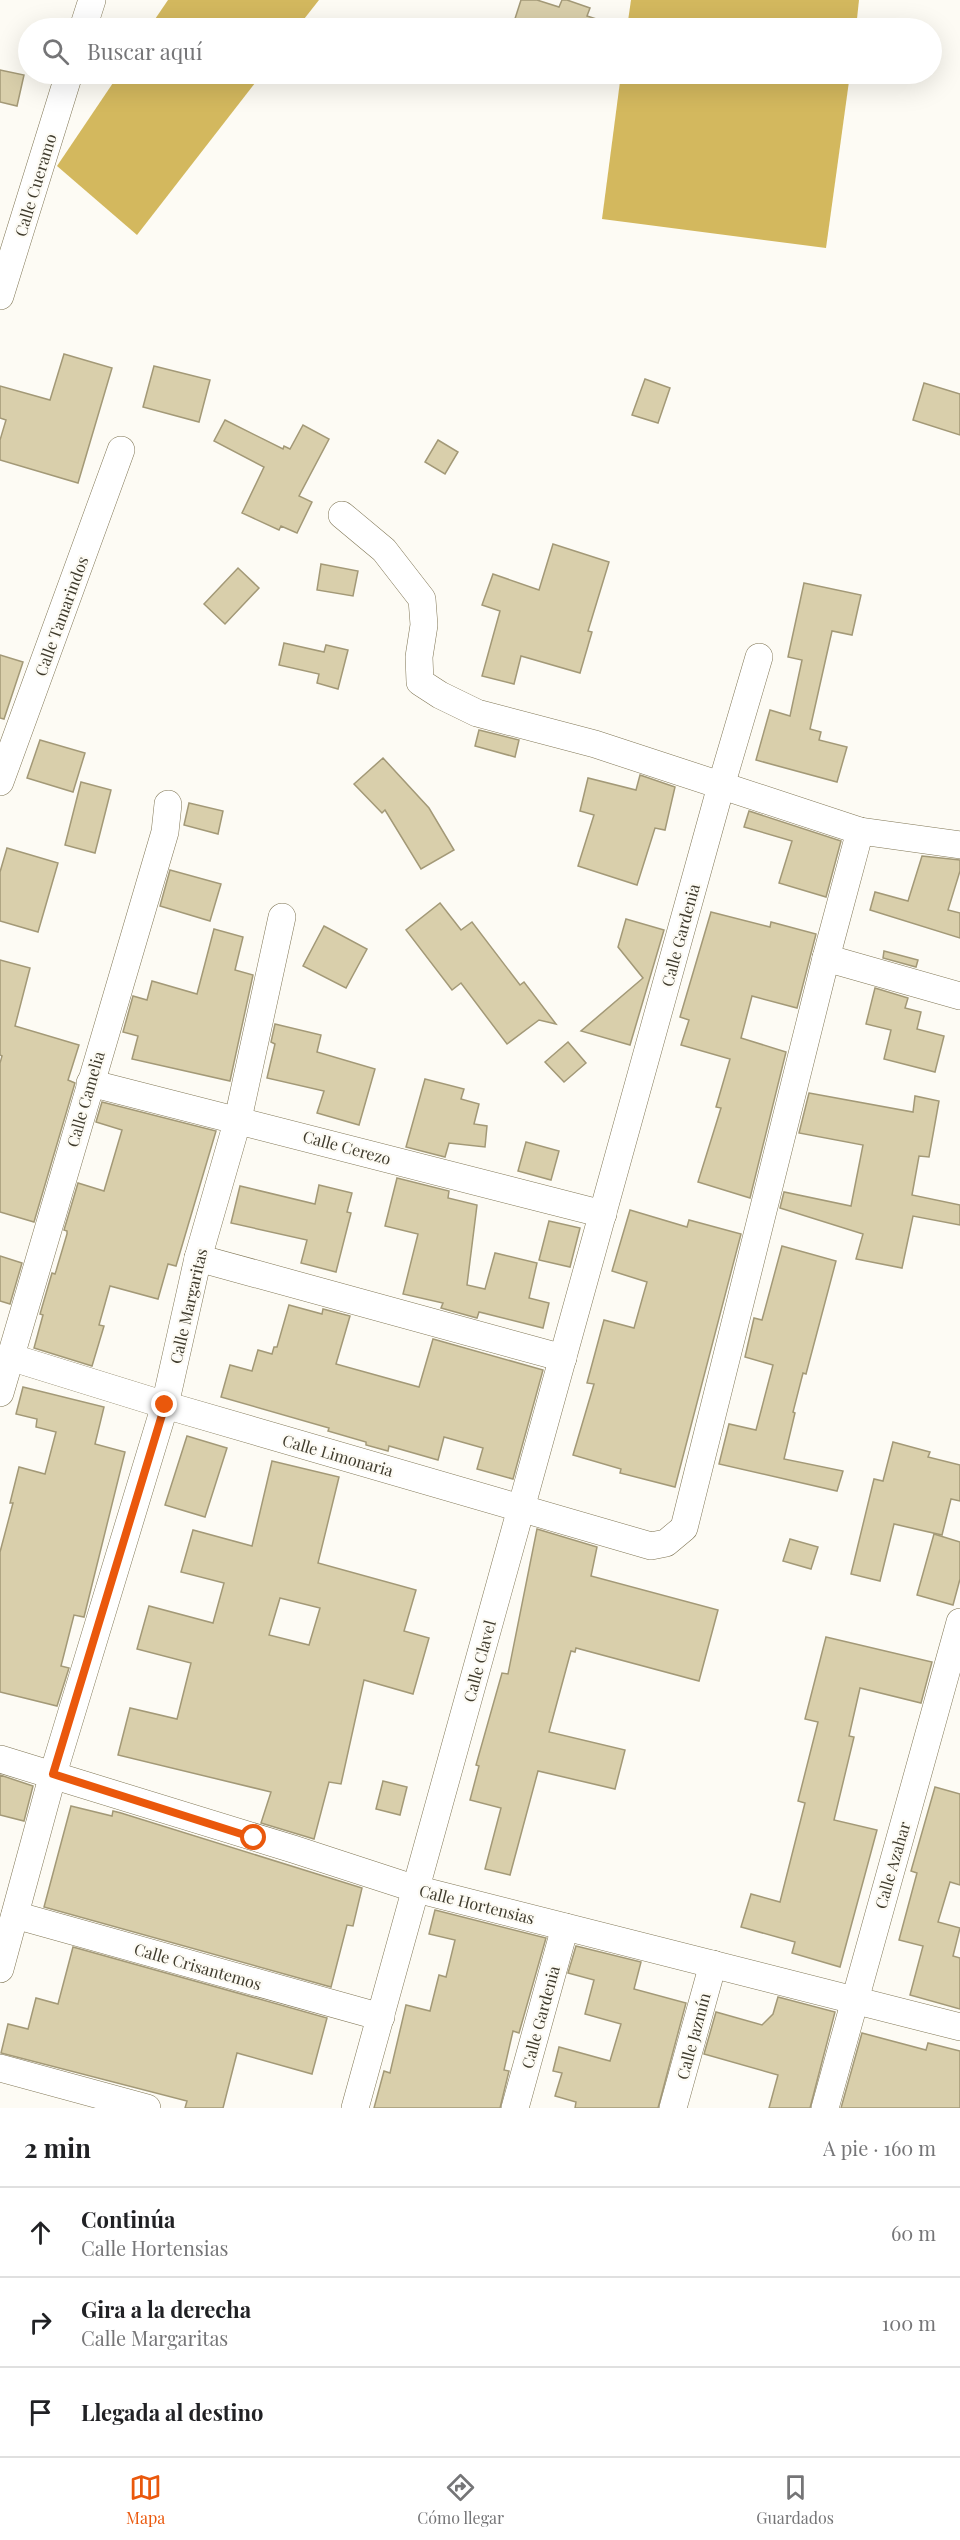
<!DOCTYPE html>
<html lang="es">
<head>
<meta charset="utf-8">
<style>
  :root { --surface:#fff; --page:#f2f2f2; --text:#202124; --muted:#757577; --line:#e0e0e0; --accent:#ea580c }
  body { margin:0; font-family:"Playfair Display",serif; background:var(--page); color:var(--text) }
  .stop { position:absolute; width:18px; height:18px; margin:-14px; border:4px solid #ea580c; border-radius:50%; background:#fff }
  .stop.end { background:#ea580c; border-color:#fff; box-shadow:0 2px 6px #0008 }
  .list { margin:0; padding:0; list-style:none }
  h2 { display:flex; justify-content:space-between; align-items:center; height:78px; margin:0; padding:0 24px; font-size:26px }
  h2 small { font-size:20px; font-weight:400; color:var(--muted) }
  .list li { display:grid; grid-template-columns:39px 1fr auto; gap:18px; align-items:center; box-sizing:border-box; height:90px; padding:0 24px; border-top:2px solid var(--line) }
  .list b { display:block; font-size:22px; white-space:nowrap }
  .list p { margin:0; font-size:20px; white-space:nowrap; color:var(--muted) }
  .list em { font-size:20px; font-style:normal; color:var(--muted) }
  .icon { flex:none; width:33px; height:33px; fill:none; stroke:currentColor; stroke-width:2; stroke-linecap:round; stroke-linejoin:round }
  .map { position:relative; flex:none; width:960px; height:2108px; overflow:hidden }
  .search { position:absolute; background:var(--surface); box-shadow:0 6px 24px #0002; left:18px; right:18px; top:18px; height:66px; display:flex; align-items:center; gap:15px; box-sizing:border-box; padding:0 21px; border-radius:33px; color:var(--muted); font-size:22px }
  .sheet { height:348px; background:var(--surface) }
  nav { display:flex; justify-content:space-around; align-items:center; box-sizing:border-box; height:84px; border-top:2px solid var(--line); background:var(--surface); font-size:16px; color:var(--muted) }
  nav a { display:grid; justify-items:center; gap:3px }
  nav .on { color:var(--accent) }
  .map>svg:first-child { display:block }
  .water { fill:#d3b85e }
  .building { fill:#d9cfab; stroke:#a39977; stroke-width:1.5; fill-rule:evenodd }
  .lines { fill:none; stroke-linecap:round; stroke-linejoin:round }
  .minor-casing { stroke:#817756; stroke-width:28 }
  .minor { stroke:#fff; stroke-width:27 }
  .route { stroke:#ea580c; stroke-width:8 }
  .labels { text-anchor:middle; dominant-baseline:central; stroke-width:4.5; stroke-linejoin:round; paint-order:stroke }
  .street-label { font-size:16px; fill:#3f3b2d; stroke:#fdfbf4 }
</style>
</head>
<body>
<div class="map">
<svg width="960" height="2108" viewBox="0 0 960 2108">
  <rect width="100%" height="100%" fill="#fdfbf4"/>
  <g class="water">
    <path d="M168 0H319L297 28H149Z"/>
    <path d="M631 0H859L856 28H627Z"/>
    <path d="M119 74H262L137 235 57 166Z"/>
    <path d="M621 74H850L826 248 602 219Z"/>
  </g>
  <g class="building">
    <path d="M521 0H537L559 7 562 0H567L590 8 587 16 612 24 611 28H512Z"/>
    <path d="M0 70 24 75 17 106 0 102Z"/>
    <path d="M64 354 112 368 78 483 0 460V440L6 420 0 418V386L50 400Z"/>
    <path d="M154 366 210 380 199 422 143 407Z"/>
    <path d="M645 379 670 388 658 423 632 415Z"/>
    <path d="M924 383 960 394V435L913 420Z"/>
    <path d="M225 420 283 449 284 446 290 449 303 425 329 439 299 496 312 502 297 533 281 526 279 530 242 513 264 467 214 441Z"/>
    <path d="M438 440 458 452 445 474 425 462Z"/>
    <path d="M553 544 609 562 588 631 592 632 580 673 521 656 514 684 482 676 500 611 482 605 493 574 539 590Z"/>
    <path d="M321 564 358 571 353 596 317 590Z"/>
    <path d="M238 568 259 588 225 624 204 604Z"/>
    <path d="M804 583 861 595 852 635 832 631 810 729 821 732 819 740 847 747 837 782 756 760 770 710 790 716 802 660 788 657Z"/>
    <path d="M284 643 324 652 326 645 348 650 338 689 317 683 319 674 279 665Z"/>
    <path d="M0 655 23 662 4 719 0 718Z"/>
    <path d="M479 730 519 740 515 757 475 746Z"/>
    <path d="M40 740 85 753 73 792 27 778Z"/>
    <path d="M383 758 429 808 454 850 421 869 385 810 382 813 354 784Z"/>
    <path d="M640 775 675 787 665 830 655 828 637 885 578 866 594 815 580 811 588 778 636 790Z"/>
    <path d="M81 782 111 790 95 853 65 845Z"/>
    <path d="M189 803 223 811 218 834 184 825Z"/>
    <path d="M749 811 841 841 826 897 779 883 792 841 744 827Z"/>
    <path d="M7 848 58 863 38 932 0 921V872Z"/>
    <path d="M922 856 960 860V871L948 910 960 913V938L870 910 875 892 908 901Z"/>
    <path d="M170 870 221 884 210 921 160 906Z"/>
    <path d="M440 903 461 930 472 922 520 985 524 982 556 1024 539 1020 507 1044 461 983 452 990 406 930Z"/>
    <path d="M711 912 770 927 771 922 816 934 797 1008 752 996 741 1038 786 1052 750 1198 698 1182 721 1108 716 1107 730 1059 681 1045 689 1020 680 1017Z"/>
    <path d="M626 919 664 930 630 1045 581 1031 643 978 618 947Z"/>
    <path d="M324 926 367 949 346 988 303 966Z"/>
    <path d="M214 929 243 937 235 970 253 975 230 1081 132 1059 138 1036 123 1032 133 996 147 1000 152 981 197 994Z"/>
    <path d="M884 951 918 960 916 967 883 958Z"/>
    <path d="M0 960 30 968 15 1026 79 1045 68 1080 75 1083 34 1222 0 1212V1063L2 1056 0 1055Z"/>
    <path d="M875 988 908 998 905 1008 921 1012 917 1029 944 1036 935 1072 884 1059 891 1030 866 1024Z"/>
    <path d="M275 1024 321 1035 317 1052 375 1069 359 1125 317 1113 324 1091 267 1078 275 1044 271 1042Z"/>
    <path d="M568 1042 586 1063 564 1082 545 1062Z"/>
    <path d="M425 1079 464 1089 461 1099 479 1104 474 1124 487 1126 485 1147 449 1143 445 1157 406 1147Z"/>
    <path d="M809 1093 913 1112 915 1096 939 1101 929 1157 919 1156 912 1195 960 1205V1225L913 1216 902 1268 856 1259 863 1234 780 1208 784 1192 851 1206 863 1145 799 1133Z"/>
    <path d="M102 1102 216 1131 176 1266 168 1264 158 1299 110 1286 99 1325 104 1326 92 1366 34 1348 43 1315 40 1314 52 1273 55 1274 56 1271 67 1234V1231L64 1230 78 1183 104 1191 122 1130 96 1122Z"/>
    <path d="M526 1142 559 1151 551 1180 518 1171Z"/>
    <path d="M397 1178 449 1191 448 1198 477 1205 467 1285 485 1289 495 1253 537 1263 529 1298 549 1303 543 1328 479 1312 477 1318 441 1308 443 1303 403 1294 418 1234 385 1226Z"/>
    <path d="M319 1185 352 1193 347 1212 351 1213 336 1272 301 1263 307 1240 231 1223 240 1186 315 1204Z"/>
    <path d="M630 1210 687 1227 689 1220 741 1234 675 1487 620 1473 621 1469 573 1455 594 1384 587 1383 604 1320 634 1328 647 1282 612 1271Z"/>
    <path d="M549 1221 580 1228 570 1267 539 1260Z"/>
    <path d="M782 1246 836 1261 806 1374 803 1373 793 1412 795 1413 784 1459 843 1471 837 1491 719 1464 729 1424 756 1430 773 1365 745 1357 754 1318 762 1320Z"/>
    <path d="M0 1256 22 1263 10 1304 0 1301Z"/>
    <path d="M289 1305 322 1314 323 1309 350 1316 336 1364 419 1387 433 1339 543 1370 513 1479 477 1469 483 1448 444 1437 438 1460 389 1446 388 1451 366 1445V1442L328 1431 329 1428 221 1397 230 1365 252 1371 258 1350 272 1354 274 1347H277Z"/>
    <path d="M23 1387 104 1407 95 1444 125 1452 84 1617 74 1615 61 1666 69 1668 57 1706 0 1692V1552L13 1503H10L19 1467 45 1474 56 1432 36 1427 37 1419 16 1414Z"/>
    <path d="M187 1436 227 1448 205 1517 165 1505Z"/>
    <path d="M893 1442 930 1452 928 1457 960 1465V1501L951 1499 942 1535 894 1524 880 1581 851 1574 874 1479 883 1481Z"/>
    <path d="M272 1461 339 1477 318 1563 416 1590 404 1631 429 1638 413 1694 364 1680 341 1784 329 1782 314 1839 261 1823 271 1792 118 1755 130 1708 177 1719 191 1663 137 1649 149 1606 213 1623 224 1583 181 1572 193 1530 252 1546ZM280 1598 320 1608 309 1645 269 1635Z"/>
    <path d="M537 1529 597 1547 591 1576 718 1610 699 1681 576 1648 575 1652 571 1651 549 1732 625 1750 615 1789 538 1771 510 1875 485 1869 501 1808 470 1800 479 1766 476 1765 502 1673 508 1674Z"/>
    <path d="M934 1534 960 1542V1579L953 1605 917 1595Z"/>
    <path d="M790 1539 818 1547 811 1569 783 1561Z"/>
    <path d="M826 1637 932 1662 921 1703 860 1688 849 1736 854 1737 834 1820 877 1830 840 1967 792 1953 795 1942 741 1927 751 1894 780 1902 805 1803 798 1801 818 1722 805 1719Z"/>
    <path d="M0 1775 33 1786 24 1821 0 1815Z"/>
    <path d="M383 1781 407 1787 400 1815 376 1809Z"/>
    <path d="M935 1787 960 1794V1885L950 1882 938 1922 960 1928 953 1956 960 1958V2009L910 1995 923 1946 899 1940 917 1873 911 1871Z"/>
    <path d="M71 1806 112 1816 113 1811 121 1813 362 1888 353 1926 347 1925 331 1987 44 1907Z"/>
    <path d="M435 1910 546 1938 519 2033 513 2031 504 2070 509 2071 500 2108H374L384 2071 390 2073 406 2005 430 2011 439 1975 446 1977 455 1940 429 1934Z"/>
    <path d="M576 1946 641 1962 634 1989 686 2003 658 2108H575L576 2102 555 2096 562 2073 553 2071 559 2047 610 2061 621 2024 585 2014 594 1980 568 1973Z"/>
    <path d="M73 1947 327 2018 312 2074 237 2053 223 2108H185L187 2101 1 2053 8 2024 28 2029 36 1998 58 2004Z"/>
    <path d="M778 1997 835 2012 810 2108H769L778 2075 704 2054 716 2012 762 2025 773 2014Z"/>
    <path d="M862 2033 926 2050 928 2043 960 2051V2108H841Z"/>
  </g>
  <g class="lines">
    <defs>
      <g id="minor">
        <path d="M83 28 92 0"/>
        <path d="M0 296 69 74"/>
        <path d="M342 515 384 550 422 599 424 625 419 657 420 682 440 695 477 713 595 744 860 831 960 845"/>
        <path d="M0 782 121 450"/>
        <path d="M826 958 960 996"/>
        <path d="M90 1083 603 1214"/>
        <path d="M198 1258 563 1358"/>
        <path d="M10 1357 165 1405 651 1546 666 1543 684 1528 826 958 860 831"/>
        <path d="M0 1393 165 832 168 804"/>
        <path d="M0 1759 293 1849 416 1889 960 2027"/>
        <path d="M15 1915 381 2017"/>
        <path d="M0 1969 53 1774 165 1405 198 1258 238 1119 282 917"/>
        <path d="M0 2068 147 2108"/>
        <path d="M355 2108 721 786 759 657"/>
        <path d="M515 2108 565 1927"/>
        <path d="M673 2108 713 1964"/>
        <path d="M825 2108 960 1622"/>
      </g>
    </defs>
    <use href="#minor" class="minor-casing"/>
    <use href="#minor" class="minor"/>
  </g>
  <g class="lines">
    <path class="route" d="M165 1405 53 1774 254 1838"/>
  </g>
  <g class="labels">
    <g class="street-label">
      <text transform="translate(35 185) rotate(-73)">Calle Cueramo</text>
      <text transform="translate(61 616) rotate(-70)">Calle Tamarindos</text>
      <text transform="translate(680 935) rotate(-75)">Calle Gardenia</text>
      <text transform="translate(85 1099) rotate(-74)">Calle Camelia</text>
      <text transform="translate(347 1147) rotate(15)">Calle Cerezo</text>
      <text transform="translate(188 1306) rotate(-77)">Calle Margaritas</text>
      <text transform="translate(338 1455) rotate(16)">Calle Limonaria</text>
      <text transform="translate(479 1661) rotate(-75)">Calle Clavel</text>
      <text transform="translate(892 1865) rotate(-74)">Calle Azahar</text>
      <text transform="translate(477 1904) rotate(14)">Calle Hortensias</text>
      <text transform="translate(198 1966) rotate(16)">Calle Crisantemos</text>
      <text transform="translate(540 2017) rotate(-75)">Calle Gardenia</text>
      <text transform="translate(693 2036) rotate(-75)">Calle Jazmín</text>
    </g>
  </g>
</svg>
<div class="stop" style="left:254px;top:1838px"></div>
<div class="stop end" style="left:165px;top:1405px"></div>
<div class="search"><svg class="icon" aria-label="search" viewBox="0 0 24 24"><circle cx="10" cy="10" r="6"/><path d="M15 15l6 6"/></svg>Buscar aquí</div>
</div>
<section class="sheet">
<h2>2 min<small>A pie · 160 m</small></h2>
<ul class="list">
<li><svg class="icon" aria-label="ahead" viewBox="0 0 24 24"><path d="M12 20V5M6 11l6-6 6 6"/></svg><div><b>Continúa</b><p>Calle Hortensias</p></div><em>60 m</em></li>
<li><svg class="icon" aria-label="right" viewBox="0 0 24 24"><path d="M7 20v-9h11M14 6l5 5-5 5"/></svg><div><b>Gira a la derecha</b><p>Calle Margaritas</p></div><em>100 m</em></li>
<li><svg class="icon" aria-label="arrive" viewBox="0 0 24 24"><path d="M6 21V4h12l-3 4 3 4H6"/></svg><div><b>Llegada al destino</b></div></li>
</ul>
</section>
<nav>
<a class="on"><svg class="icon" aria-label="map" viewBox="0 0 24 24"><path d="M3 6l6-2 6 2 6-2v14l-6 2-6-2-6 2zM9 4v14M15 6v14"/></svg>Mapa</a>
<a><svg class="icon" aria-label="directions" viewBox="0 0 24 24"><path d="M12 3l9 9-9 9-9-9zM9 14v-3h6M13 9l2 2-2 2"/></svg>Cómo llegar</a>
<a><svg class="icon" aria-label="saved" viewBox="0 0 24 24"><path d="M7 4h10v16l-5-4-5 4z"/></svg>Guardados</a>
</nav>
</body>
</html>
